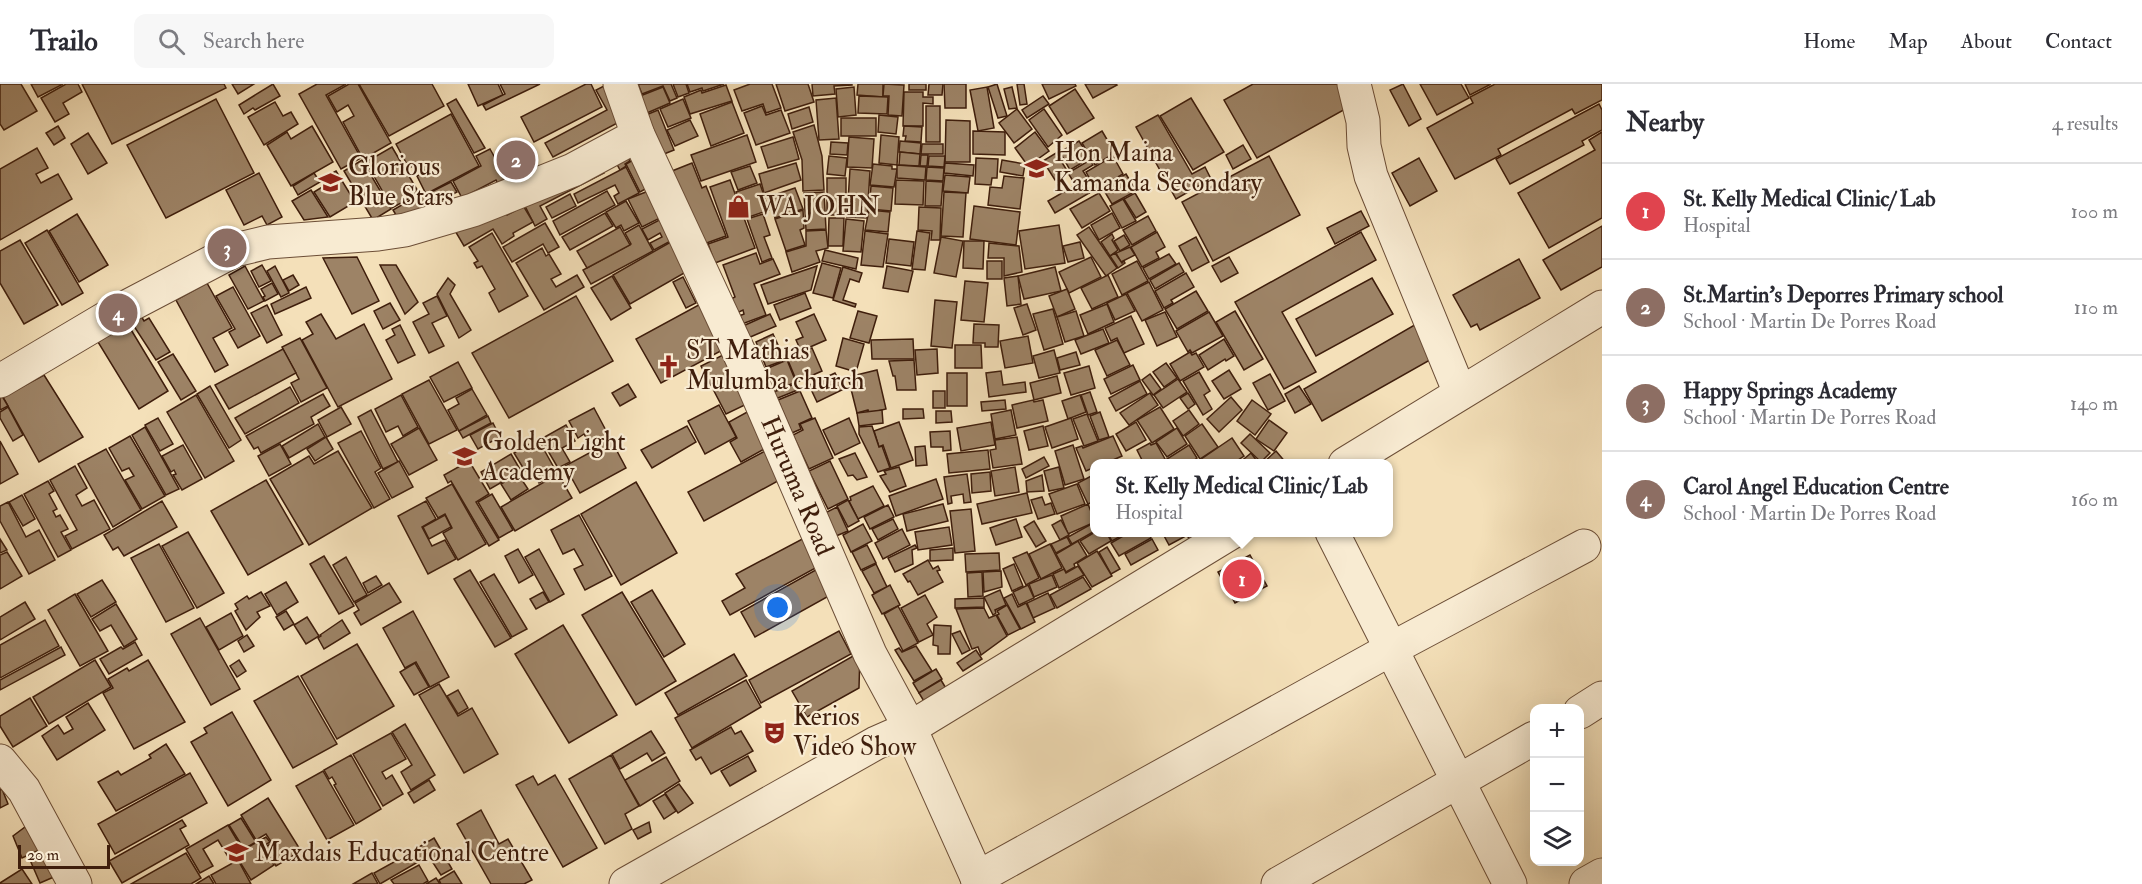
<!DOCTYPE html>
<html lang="en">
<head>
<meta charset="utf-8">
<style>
  :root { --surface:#fff; --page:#f7f7f7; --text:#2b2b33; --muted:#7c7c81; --line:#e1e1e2; --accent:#8f2418 }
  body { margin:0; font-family:"IM FELL Double Pica",serif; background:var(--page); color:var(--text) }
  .controls { position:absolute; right:18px; bottom:18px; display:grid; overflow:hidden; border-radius:12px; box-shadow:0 6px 24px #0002 }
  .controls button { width:54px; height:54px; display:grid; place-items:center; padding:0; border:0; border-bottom:2px solid var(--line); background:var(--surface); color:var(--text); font:30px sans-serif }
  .scale { position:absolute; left:18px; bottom:15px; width:92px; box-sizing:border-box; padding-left:6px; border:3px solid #3f1e0c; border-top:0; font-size:16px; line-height:21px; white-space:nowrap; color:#3f1e0c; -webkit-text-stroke:4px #f8ebd2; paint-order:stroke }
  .you { position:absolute; left:778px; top:524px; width:21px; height:21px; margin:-15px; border:4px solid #fff; border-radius:50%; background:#1a73e8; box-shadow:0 0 0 9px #1a73e833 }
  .badge { display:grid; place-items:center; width:39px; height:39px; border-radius:50%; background:var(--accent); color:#fff; font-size:20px; font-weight:700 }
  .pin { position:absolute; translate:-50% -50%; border:3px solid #fff; box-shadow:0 2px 6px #0006 }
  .popup { position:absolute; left:1090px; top:375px; width:303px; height:78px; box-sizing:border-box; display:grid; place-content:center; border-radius:12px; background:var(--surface); filter:drop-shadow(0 2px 4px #0005); font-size:20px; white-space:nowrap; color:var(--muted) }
  .popup b { font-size:22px; color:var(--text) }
  .popup::after { content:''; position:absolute; left:50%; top:100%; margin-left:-12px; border:12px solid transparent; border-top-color:var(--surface) }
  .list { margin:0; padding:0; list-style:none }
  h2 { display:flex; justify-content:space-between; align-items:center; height:78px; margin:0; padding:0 24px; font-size:26px }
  h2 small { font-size:20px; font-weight:400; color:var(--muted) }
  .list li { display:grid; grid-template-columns:39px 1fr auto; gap:18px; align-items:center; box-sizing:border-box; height:96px; padding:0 24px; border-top:2px solid var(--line) }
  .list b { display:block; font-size:22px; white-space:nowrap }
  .list p { margin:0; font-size:20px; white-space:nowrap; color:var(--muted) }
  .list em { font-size:20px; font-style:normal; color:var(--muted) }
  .icon { flex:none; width:33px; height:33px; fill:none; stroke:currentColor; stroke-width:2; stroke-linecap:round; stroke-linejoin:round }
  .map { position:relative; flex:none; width:1602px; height:800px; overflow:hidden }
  header { display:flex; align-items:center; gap:36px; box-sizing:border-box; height:84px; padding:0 30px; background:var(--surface); border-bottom:2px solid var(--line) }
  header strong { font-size:28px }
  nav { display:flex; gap:33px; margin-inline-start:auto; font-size:21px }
  .search { width:420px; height:54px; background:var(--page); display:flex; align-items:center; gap:15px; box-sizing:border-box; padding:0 21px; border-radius:12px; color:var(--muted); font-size:22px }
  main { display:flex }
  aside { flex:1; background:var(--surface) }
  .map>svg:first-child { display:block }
  .building { fill:#9d8366; stroke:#3f1e0c; stroke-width:1.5 }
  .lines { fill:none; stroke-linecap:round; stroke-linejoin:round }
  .minor-casing { stroke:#6c4e37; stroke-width:35 }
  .minor { stroke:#f8ebd2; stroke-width:33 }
  .labels { text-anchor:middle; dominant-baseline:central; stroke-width:4.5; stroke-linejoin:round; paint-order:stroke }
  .poi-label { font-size:26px; fill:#3f1e0c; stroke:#f8ebd2; text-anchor:start }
  .street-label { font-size:26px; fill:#3f1e0c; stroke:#f8ebd2 }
</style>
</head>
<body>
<header>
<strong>Trailo</strong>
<div class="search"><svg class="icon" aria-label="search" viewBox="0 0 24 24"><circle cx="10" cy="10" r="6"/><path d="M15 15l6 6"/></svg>Search here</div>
<nav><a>Home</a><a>Map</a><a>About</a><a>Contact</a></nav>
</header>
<main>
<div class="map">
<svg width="1602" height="800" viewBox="0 0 1602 800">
  <rect width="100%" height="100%" fill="#f4e0b9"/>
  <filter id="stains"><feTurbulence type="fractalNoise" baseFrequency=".00333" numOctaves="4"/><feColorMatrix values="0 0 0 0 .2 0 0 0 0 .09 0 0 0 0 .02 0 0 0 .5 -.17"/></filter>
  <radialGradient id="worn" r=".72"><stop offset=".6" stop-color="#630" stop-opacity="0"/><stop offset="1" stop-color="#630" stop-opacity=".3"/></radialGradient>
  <g class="building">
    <path d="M0 0H21L37 27 4 46 0 40Z"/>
    <path d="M31 0H63L38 13Z"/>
    <path d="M66 0H78L82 8 63 19 69 30 55 38 41 14Z"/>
    <path d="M82 0H224L226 4 112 60Z"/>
    <path d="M232 0H254L238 10Z"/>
    <path d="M273 0 280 12 255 26 253 24 244 30 239 21Z"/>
    <path d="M317 0H346L326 11 361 74 341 85 299 10Z"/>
    <path d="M349 0H358L391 59 363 75 343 38 354 32 348 21 337 28 328 12Z"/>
    <path d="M359 0H432L444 22 389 52Z"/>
    <path d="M468 0H498L503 11 478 22Z"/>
    <path d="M500 0H540L486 26 483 21 505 10Z"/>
    <path d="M586 0H591L602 23 534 58 521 33Z"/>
    <path d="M638 0H671L677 14 670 17 663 2 642 10Z"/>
    <path d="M673 0H686L689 9 678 13Z"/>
    <path d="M687 0H724L703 7 702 4 690 8Z"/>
    <path d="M750 0H772L781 24 766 29 763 20 742 27 734 6Z"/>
    <path d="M776 0H808L814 18 785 27Z"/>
    <path d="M812 0H852V1L834 2 835 10 813 12Z"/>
    <path d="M858 0H883V13L857 11Z"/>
    <path d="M884 0 904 1 902 32 888 31 889 12H883Z"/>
    <rect x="909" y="0" width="17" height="6"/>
    <path d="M929 0H943L942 11H928Z"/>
    <path d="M944 0H966V24H945Z"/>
    <path d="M997 0 1007 32 998 34 988 3Z"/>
    <path d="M1017 0H1024L1027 20 1020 21Z"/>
    <path d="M1042 0H1075L1076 2 1049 15Z"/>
    <path d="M1085 0H1116L1117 1 1093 14Z"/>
    <path d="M1253 0H1347L1358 18 1257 74 1224 16Z"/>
    <path d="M1403 0 1421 35 1409 42 1390 6Z"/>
    <path d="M1420 0H1461L1469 14 1437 31Z"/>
    <path d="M1465 0H1491L1470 11Z"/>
    <path d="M1495 0H1602V16L1575 30 1572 25 1498 65 1501 71 1455 95 1427 44 1473 19 1470 13Z"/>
    <path d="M606 1 625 35 553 73 545 59 607 26 596 6Z"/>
    <path d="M726 1 732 17 690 30 684 13 701 6 702 9Z"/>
    <path d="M663 3 670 19 647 29 640 12Z"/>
    <path d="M854 3 856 31 838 33 836 5Z"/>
    <path d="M987 3 994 44 978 47 970 6Z"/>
    <path d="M1012 3 1017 24 1009 25 1004 5Z"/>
    <path d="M1075 5 1094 34 1067 50 1049 22Z"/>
    <path d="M904 8H923V13H933V20L923 19V42H903Z"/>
    <path d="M859 12 888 13 887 30 858 29Z"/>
    <path d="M1043 12 1049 20 1027 34 1022 26Z"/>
    <path d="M836 14 839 55 819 56 816 16Z"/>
    <path d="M1191 14 1224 68 1193 86 1160 32Z"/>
    <path d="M216 15 254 89 166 134 127 61Z"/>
    <path d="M456 15 485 64 474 69 447 20Z"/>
    <path d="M683 15 691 34 668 43 660 25Z"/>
    <path d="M275 18 283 32 291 28 298 40 264 61 248 33Z"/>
    <path d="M732 18 744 49 711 62 700 30Z"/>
    <path d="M1599 20 1602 26V46L1582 57 1584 61 1510 100 1496 75Z"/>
    <path d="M762 22 766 31 781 26 790 49 756 61 744 29Z"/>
    <rect x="926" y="22" width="14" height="36"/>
    <path d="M809 23 813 38 792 45 788 30Z"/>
    <path d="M1017 25 1032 45 1014 59 999 39Z"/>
    <path d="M1044 25 1062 51 1048 63 1029 36Z"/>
    <path d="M658 26 674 66 664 70 646 31Z"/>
    <path d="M451 30 479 82 426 110 417 92 425 88 420 78 409 84 396 60Z"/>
    <path d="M879 31 898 33 896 50 878 48Z"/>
    <path d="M1158 31 1192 90 1205 83 1211 95 1176 115 1136 43Z"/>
    <rect x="841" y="34" width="35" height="18"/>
    <path d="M690 36 698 52 675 62 667 46Z"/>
    <path d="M946 36 970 37V78H945Z"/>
    <path d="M814 41 822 72 824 106 803 107 802 76 793 48Z"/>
    <path d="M58 42 65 54 54 61 46 49Z"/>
    <path d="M312 42 333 78 291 102 267 61 287 48 291 55Z"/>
    <path d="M904 42 922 43 921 58 905 57 906 52H903Z"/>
    <path d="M973 47 1005 48V71L973 70Z"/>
    <path d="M1102 47 1115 69 1095 81 1082 59Z"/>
    <path d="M1035 48 1049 67 1028 82 1015 64Z"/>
    <path d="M1602 48V134L1549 164 1518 109 1595 66 1589 56Z"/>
    <path d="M88 49 107 79 88 90 71 60Z"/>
    <path d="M747 51 756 78 701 97 691 71Z"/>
    <path d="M881 51 899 53 897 81 879 79Z"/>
    <path d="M793 53 799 75 768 84 761 63Z"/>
    <path d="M849 53 874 55 872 84 847 83Z"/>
    <path d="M900 57 921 59 920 70 899 68Z"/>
    <path d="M1079 57 1090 74 1070 86 1060 68Z"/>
    <path d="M831 58 848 59 847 71 830 70Z"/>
    <path d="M922 60H943V70H921Z"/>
    <path d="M1243 61 1251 75 1233 85 1226 71Z"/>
    <path d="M392 63 419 109 392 124 366 78Z"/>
    <path d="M37 64 48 84 36 90 41 99 58 90 72 115 0 156V85Z"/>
    <path d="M490 65 508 97 499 102 496 96 462 114 453 97 481 82 476 72Z"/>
    <path d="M624 67 630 77 625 80 626 82 620 86 613 73Z"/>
    <path d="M900 68 920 70 919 82 899 81Z"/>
    <path d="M1056 69 1068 88 1055 96 1043 77Z"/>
    <path d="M921 71H928L927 82H920Z"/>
    <path d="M829 72 847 74 845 92 827 90Z"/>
    <path d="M929 72H945L944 83 928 82Z"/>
    <path d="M1113 72 1123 90 1096 106 1086 88Z"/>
    <path d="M1269 72 1300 131 1213 177 1182 118Z"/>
    <path d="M976 74 998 75 997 94H992L991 101 975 100Z"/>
    <path d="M1419 74 1437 107 1410 122 1392 89Z"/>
    <path d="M635 75 649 103 640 108 626 80Z"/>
    <path d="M362 76 391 125 373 136 344 87Z"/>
    <path d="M1002 76 1025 80 1023 92 1000 88Z"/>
    <path d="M1090 76 1093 81 1083 87 1090 98 1078 105 1068 89Z"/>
    <path d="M598 79 604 89 540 122 547 135 535 142 523 118Z"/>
    <path d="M692 79 702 104 706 102 726 152 701 161 672 87Z"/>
    <path d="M796 79 801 96 764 109 759 90Z"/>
    <path d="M945 79 974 81 973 92 944 89Z"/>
    <path d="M873 80 892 82V85H897L894 103 870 101Z"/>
    <path d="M897 81 926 83 925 96 897 94Z"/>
    <path d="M750 82 757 99 738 106 731 88Z"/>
    <path d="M626 83 639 109 618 120 614 112 619 109 615 101 578 119 574 110Z"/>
    <path d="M927 83 944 84 943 97 926 96Z"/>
    <path d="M850 85 870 87 867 134 847 133Z"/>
    <path d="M336 87 355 118 330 133 314 108 324 102 320 96Z"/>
    <path d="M259 89 282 133 267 141 262 132 244 141 226 106Z"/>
    <path d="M314 89 320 98 298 111 293 102Z"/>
    <path d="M1126 90 1136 107 1112 120 1102 103Z"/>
    <path d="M945 91 970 93 968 109 943 107Z"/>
    <path d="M1004 92 1024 94 1020 125 988 121 990 103 1002 104Z"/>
    <rect x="827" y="94" width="19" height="37"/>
    <path d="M730 96 755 164 715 179 708 160 728 153 710 103Z"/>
    <path d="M896 96 924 97 923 121 895 120Z"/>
    <path d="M926 97 943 98 941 122H925Z"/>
    <path d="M451 98 457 108 433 121 427 110Z"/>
    <path d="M760 100 769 126 746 134 736 108Z"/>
    <path d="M1087 101 1091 108 1055 129 1048 117 1074 102 1077 107Z"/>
    <path d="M871 102 893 104 891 127 869 125Z"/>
    <path d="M795 104 803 125 775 134 768 113Z"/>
    <path d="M311 106 328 133 304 136 292 117Z"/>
    <path d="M651 106 664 132 642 143 628 115Z"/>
    <path d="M607 107 615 121 560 151 553 137Z"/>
    <path d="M424 108 433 124 402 141 393 126Z"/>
    <path d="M824 108 826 145 806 146 804 109Z"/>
    <path d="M944 108 966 109 963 153 941 152Z"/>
    <path d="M1099 109 1110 127 1082 144 1070 125Z"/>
    <path d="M1135 109 1146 128 1136 134 1124 115Z"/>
    <path d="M570 110 576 122 552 134 546 123Z"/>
    <path d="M1123 115 1136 137 1122 144 1110 122Z"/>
    <path d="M626 117 639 139 624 147 621 141 616 144 606 128Z"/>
    <path d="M521 118 533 138 513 149 514 152 502 160 493 145 464 162 454 145 499 119 507 131 515 127Z"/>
    <path d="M974 122 1020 128 1016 161 970 155Z"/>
    <path d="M919 123 941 124 940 156H931L932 147 918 146Z"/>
    <path d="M803 126 804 144 800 146 805 161 786 167 775 135Z"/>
    <path d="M869 126 890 128 888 148 865 146Z"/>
    <path d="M1361 127 1369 142 1335 160 1327 144Z"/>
    <path d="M605 129 613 142 570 166 562 153Z"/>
    <path d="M1112 129 1120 144 1099 156 1091 141Z"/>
    <path d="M77 130 108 181 79 198 49 147Z"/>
    <path d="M763 130 770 151 764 153 772 174 762 178 747 135Z"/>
    <path d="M667 132 678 153 654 166 650 159 662 153 660 149 648 156 642 145Z"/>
    <path d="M1148 132 1156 147 1132 161 1123 146Z"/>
    <path d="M829 134H844L843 162H828Z"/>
    <path d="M846 135 864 137 861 168 843 167Z"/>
    <path d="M545 139 559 163 548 169 543 160 512 178 503 163Z"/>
    <path d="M639 141 653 167 591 200 583 186 631 160 625 149Z"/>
    <path d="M1059 141 1065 179 1025 185 1019 147Z"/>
    <path d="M1602 142V183L1561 206 1543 176Z"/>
    <path d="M620 143 630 161 587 184 577 167Z"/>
    <path d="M1089 143 1117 184 1106 192 1077 151Z"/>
    <path d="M47 146 83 209 62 221 25 159Z"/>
    <path d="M826 146 828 164 816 167 820 178 792 188 786 168 806 162V147Z"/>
    <path d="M865 147 888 150 883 183 861 181Z"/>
    <path d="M917 147 930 149 925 186 912 185Z"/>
    <path d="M1157 148 1165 163 1156 168 1159 174 1142 183 1131 163Z"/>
    <path d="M1361 148 1376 176 1282 228 1316 288 1284 305 1235 218Z"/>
    <path d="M492 149 528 212 499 228 489 209 495 205 482 182 477 184 474 179 478 177 469 163Z"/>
    <path d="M1112 150 1114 154 1112 156 1118 166 1110 172 1101 158Z"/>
    <path d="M1124 151 1130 161 1120 167 1114 157Z"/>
    <path d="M941 153 963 157 956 193 934 189Z"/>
    <path d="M1196 153 1209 178 1192 187 1179 162Z"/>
    <path d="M676 155 693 184 630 220 613 191Z"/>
    <path d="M889 155 914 158 911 182 886 179Z"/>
    <path d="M20 156 58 221 24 240 0 199V167Z"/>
    <path d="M964 157H984L983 185 963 184Z"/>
    <path d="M1080 158 1084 174 1068 178 1063 162Z"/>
    <path d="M989 159 1019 162 1022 188 1004 192V174H988Z"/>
    <path d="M1130 163 1135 171 1121 178 1116 169Z"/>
    <path d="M542 164 546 172 549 170 561 190 551 195 556 203 577 191 584 203 544 226 516 179Z"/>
    <path d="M825 166 858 174 856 185 822 177Z"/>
    <path d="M756 169 760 180 773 175 780 190 754 200 766 231 742 240 739 232 744 230 743 226 737 229 731 215 735 213 723 181Z"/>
    <path d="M1115 169 1122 179 1124 177 1125 179 1118 184 1110 172Z"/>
    <path d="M1169 170 1176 180 1149 195 1143 184Z"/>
    <path d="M357 173 379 217 352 230 323 174Z"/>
    <path d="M1091 173 1101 193 1069 209 1059 188Z"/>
    <path d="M1229 173 1238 189 1221 198 1212 182Z"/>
    <path d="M1519 175 1540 214 1480 246 1477 240 1471 243 1453 211Z"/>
    <rect x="987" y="177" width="15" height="18"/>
    <path d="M1137 177 1148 197 1122 211 1112 190Z"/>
    <path d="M822 179 841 184 833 214 813 209Z"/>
    <path d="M1179 179 1184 188 1155 205 1150 196Z"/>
    <path d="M262 181 271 197 259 203 251 187Z"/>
    <path d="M380 181H396L418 218 405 230Z"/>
    <path d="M245 182 264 217 248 225 229 191Z"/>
    <path d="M275 182 289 209 281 213 267 187Z"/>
    <path d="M817 182 811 206 768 220 761 201Z"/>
    <path d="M887 182 913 187 908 208 883 204Z"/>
    <path d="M843 183 862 189 859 198 850 195 843 216 856 220 855 223 833 216Z"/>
    <path d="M1055 183 1061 207 1024 215 1018 192Z"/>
    <path d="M1186 189 1194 203 1171 216 1173 219 1164 224 1155 207Z"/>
    <path d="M293 191 299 201 289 207 283 196Z"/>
    <path d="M1108 191 1118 213 1092 225 1081 204Z"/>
    <path d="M612 192 631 224 611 236 591 204Z"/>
    <path d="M1018 192 1021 220 1007 222 1004 194Z"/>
    <path d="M683 193 696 219 686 224 673 198Z"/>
    <path d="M448 194 455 201 450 210 471 246 459 254 437 210Z"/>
    <path d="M1372 194 1393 230 1316 272 1296 235Z"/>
    <path d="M965 197 988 199 984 238 961 236Z"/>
    <path d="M1149 198 1163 226 1142 237 1127 209Z"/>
    <path d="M207 199 232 244 213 254 228 281 215 288 176 216Z"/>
    <path d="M272 199 278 210 265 217 263 213 265 212 261 205Z"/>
    <path d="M233 203 260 252 238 264 229 248 235 245 216 212Z"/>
    <path d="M306 203 311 214 275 230 271 220Z"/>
    <path d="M1067 205 1075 225 1057 233 1049 212Z"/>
    <path d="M1196 207 1208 227 1177 245 1165 225Z"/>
    <path d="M805 209 811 224 780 236 774 221Z"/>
    <path d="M1126 210 1135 227 1115 236 1107 219Z"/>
    <path d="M437 212 447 232 432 239 444 262 429 269 413 238 429 230 423 219Z"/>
    <path d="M576 212 613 277 509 334 472 269Z"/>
    <path d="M935 216 957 218 952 264 931 262Z"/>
    <path d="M706 217 730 262 661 299 636 255Z"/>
    <path d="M390 219 400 236 383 245 374 227Z"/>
    <path d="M1027 220 1036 246 1023 251 1014 224Z"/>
    <path d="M1107 220 1114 238 1088 250 1080 231Z"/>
    <path d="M267 221 282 251 267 259 251 229Z"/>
    <path d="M1053 225 1063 260 1044 266 1033 230Z"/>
    <path d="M138 227 144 237 149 234 170 268 156 276 128 233Z"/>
    <path d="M858 227 877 232 869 259 850 254Z"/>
    <path d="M1076 227 1084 252 1065 258 1057 233Z"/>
    <path d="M1235 227 1263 275 1244 286 1216 238Z"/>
    <path d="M1165 228 1177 253 1157 262 1145 236Z"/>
    <path d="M1209 228 1223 252 1192 269 1190 266 1188 268 1176 247Z"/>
    <path d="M321 230 336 255 364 240 392 295 338 323 302 256 313 250 306 238Z"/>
    <path d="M770 230 776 242 748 254 743 242Z"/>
    <path d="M814 230 826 256 801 267 796 256 803 253 796 238Z"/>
    <path d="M1131 232 1144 260 1124 269 1117 254 1111 257 1105 244Z"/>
    <path d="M127 239 168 307 139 325 98 258Z"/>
    <path d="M1418 239 1437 272 1322 337 1304 305Z"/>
    <path d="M974 240 999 241 998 263H985V259H973Z"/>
    <path d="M400 241 415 271 398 279 386 256 395 251 392 245Z"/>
    <path d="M1103 245 1109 259 1081 270 1075 256Z"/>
    <path d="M773 250 785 276 766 283 756 258Z"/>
    <path d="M1028 252 1033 279 1005 284 1000 257Z"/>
    <path d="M300 254 327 304 301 318 291 299 299 295 282 263Z"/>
    <path d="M843 254 864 260 856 288 836 282Z"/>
    <path d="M913 255 914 275H872L871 256Z"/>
    <path d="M1224 255 1234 272 1226 277 1225 275 1208 286 1199 271Z"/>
    <path d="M1117 256 1130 281 1107 292 1095 266Z"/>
    <path d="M955 261H981L982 284H955Z"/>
    <path d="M812 264 822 287 797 298 787 274Z"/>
    <path d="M283 265 296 289 229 325 215 301Z"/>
    <path d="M937 265 938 289 917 291 915 266Z"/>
    <path d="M1054 266 1060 289 1039 294 1033 272Z"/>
    <path d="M1076 268 1080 281 1060 286 1057 274Z"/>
    <path d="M1190 268 1192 271 1196 269 1204 283 1180 297 1170 280Z"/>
    <path d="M173 270 196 307 181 316 158 278Z"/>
    <path d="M723 271 749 319 726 330 701 282Z"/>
    <path d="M787 276 796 298 777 306 768 284Z"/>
    <path d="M914 276 916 306H897L895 292H893L889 277Z"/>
    <path d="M458 278 472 304 444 318 430 293Z"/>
    <path d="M1166 279 1177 294 1164 303 1153 288Z"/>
    <path d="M1133 281 1140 296 1111 310 1104 295Z"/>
    <path d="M1089 282 1095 304 1071 311 1064 289Z"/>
    <path d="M877 286 886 325 869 329 868 326 857 329 848 293Z"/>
    <path d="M1229 286 1241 305 1224 315 1212 297Z"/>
    <path d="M1001 287 1003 301 1025 298 1026 308 989 313 986 289Z"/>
    <path d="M1199 288 1210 307 1204 311 1212 325 1203 331 1183 297Z"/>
    <path d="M835 289 844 305 817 318 809 301Z"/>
    <rect x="947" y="289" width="20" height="33"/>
    <path d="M1150 290 1161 305 1153 311 1142 296Z"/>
    <path d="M1270 290 1285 317 1268 326 1253 299Z"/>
    <path d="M44 291 83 353 39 378 3 313Z"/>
    <path d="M1057 292 1061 309 1034 316 1030 299Z"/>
    <path d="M1178 295 1187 308 1163 324 1154 311Z"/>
    <path d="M429 296 457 346 429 360 402 310Z"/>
    <path d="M1140 297 1147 310 1116 327 1109 314Z"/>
    <path d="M797 299 800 305 773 316 771 309Z"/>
    <path d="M628 300 636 313 620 322 612 309Z"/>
    <path d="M210 302 241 356 229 364 197 310Z"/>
    <path d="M1299 302 1311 320 1295 329 1285 310Z"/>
    <path d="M290 303 299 319 245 350 235 334Z"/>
    <path d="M472 305 487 331 459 347 448 326 459 320 456 314Z"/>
    <path d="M800 307 812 334 799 340 801 345 792 349 778 316Z"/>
    <rect x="933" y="307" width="12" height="17"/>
    <path d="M1090 308 1097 328 1088 331 1081 311Z"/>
    <path d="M1150 309 1158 321 1129 341 1120 329Z"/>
    <path d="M1188 309 1195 320 1188 325 1180 314Z"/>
    <path d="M323 310 330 322 311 333 314 340 261 369 258 363 254 365 246 352Z"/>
    <path d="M196 311 234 377 205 394 167 328Z"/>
    <path d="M401 311 418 343 403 352 398 342 386 348 375 325Z"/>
    <path d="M1080 311 1086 328 1068 335 1062 317Z"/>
    <path d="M2 312 8 322 0 326V313Z"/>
    <path d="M1231 313 1242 326 1219 348 1207 335Z"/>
    <path d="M1005 316 1006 325 982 327 981 318Z"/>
    <path d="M1033 316 1034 318 1043 316 1048 337 1017 344 1012 321Z"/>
    <path d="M1252 316 1271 330 1255 351 1237 337Z"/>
    <path d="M719 321 736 353 705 370 688 337Z"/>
    <path d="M8 323 23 351 13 357 0 334V328Z"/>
    <path d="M341 323 351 340 327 353 318 336Z"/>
    <path d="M1160 323 1174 345 1152 359 1137 336Z"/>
    <path d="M594 324 626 384 580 409 565 382 593 367 584 350 578 354 569 337Z"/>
    <path d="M903 325H923L924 334 903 335Z"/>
    <path d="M371 326 398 378 383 385 358 333Z"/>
    <path d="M882 326 883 339 859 342 857 329Z"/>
    <path d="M1011 326 1016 351 995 355 991 330Z"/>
    <path d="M1189 326 1199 340 1183 352 1173 337Z"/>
    <path d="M749 327 768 363 741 378 730 358 737 354 729 338Z"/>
    <path d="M936 327H951L952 338 936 339Z"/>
    <path d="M1100 328 1109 353 1099 356 1090 332Z"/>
    <path d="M1087 330 1098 357 1084 362 1073 335Z"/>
    <path d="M488 332 491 339 463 354 459 347Z"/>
    <path d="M158 334 173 360 160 367 145 341Z"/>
    <path d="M815 334 833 374 809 385 793 351 803 346 800 340Z"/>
    <path d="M849 334 860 359 835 371 823 346Z"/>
    <path d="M1071 334 1078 355 1052 364 1045 343Z"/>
    <path d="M1269 336 1287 349 1274 367 1256 355Z"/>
    <path d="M899 338 913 376 891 384 883 361 879 363 874 347Z"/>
    <path d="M991 338 995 361 961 367 957 344Z"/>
    <path d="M1136 338 1146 356 1126 367 1116 350Z"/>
    <path d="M493 339 500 353 478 365 470 351Z"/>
    <path d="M318 340 325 353 289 374 282 362Z"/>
    <path d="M1202 340 1218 363 1200 375 1185 352Z"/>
    <path d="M566 341 575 357 562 364 570 378 558 384 541 355Z"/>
    <path d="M687 342 696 358 652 384 641 366Z"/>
    <path d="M872 342 879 363 882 362 890 384 878 388 859 350V343Z"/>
    <path d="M1043 342 1048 362 1029 366 1024 347Z"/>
    <path d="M145 343 179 405 166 411 132 351Z"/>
    <path d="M419 344 437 376 409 391 391 360Z"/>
    <path d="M1177 344 1187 360 1167 373 1156 358Z"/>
    <path d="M361 347 381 384 375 388 390 415 374 424 338 359Z"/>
    <path d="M950 347 951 366 943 367V363H931L930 348Z"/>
    <path d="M1250 350 1270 369 1261 378 1241 359Z"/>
    <path d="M130 352 165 412 142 425 125 396 134 392 129 384 122 387 109 364Z"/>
    <path d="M1113 352 1122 372 1104 380H1095V383L1086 387 1076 364 1082 362 1083 364Z"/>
    <path d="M326 353 333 365 315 377 307 365Z"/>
    <path d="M1017 353 1022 380 993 384 990 366 996 365 995 356Z"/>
    <path d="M1232 354 1244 372 1232 380H1194Z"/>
    <path d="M538 355 557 389 539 399 531 384 525 387 514 369Z"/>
    <path d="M0 357 18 390 0 400Z"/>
    <path d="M1150 359 1151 361 1156 359 1165 375 1157 380H1144L1137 366Z"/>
    <path d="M280 360 291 380 269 392 258 372Z"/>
    <path d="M183 361 202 395 182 406 173 391 176 390 174 386 171 388 162 372Z"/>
    <path d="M1073 361 1084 395 1065 401 1055 367Z"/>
    <path d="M1189 361 1197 374 1189 380H1159Z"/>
    <path d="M925 362 927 381 916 382 915 363Z"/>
    <path d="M771 364 787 392 704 437 688 408Z"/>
    <path d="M106 365 141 426 113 443 78 380Z"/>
    <path d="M988 366 990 385 949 389 947 370Z"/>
    <path d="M338 367 372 424 309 461 270 395 309 372 314 380Z"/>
    <path d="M1276 367 1287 380H1262Z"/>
    <path d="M855 369 867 393 857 396 853 391 848 392 839 375Z"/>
    <path d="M1251 369 1259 380H1238Z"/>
    <path d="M511 370 521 387 490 405 481 388Z"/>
    <path d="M1044 373 1049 382 1026 394 1022 385Z"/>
    <path d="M399 377 413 403 392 414 378 389Z"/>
    <path d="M469 377 489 410 476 418 499 456 489 462 451 397 448 399 444 391Z"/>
    <path d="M830 377 848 415 828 425 809 387Z"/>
    <path d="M75 382 87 404 76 411 82 422 94 416 110 445 72 465 65 452 77 446 50 396Z"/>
    <path d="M899 383 906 402 890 408 880 392 886 390 884 387Z"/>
    <path d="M1015 383 1019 408 995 412 991 387Z"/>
    <path d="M1059 383 1064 404 1049 407 1044 387Z"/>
    <path d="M990 388 991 407 972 409 971 390Z"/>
    <path d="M518 390 528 405 511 416 501 400Z"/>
    <path d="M558 390 572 414 515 447 501 423Z"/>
    <path d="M967 390 971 418 964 419 963 410 951 412 952 419 948 420 944 393Z"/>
    <path d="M1095 390V417L1088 420 1078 399Z"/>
    <path d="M1042 391 1044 407 1027 408 1026 397Z"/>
    <path d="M936 395 943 415 896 432 889 412Z"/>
    <path d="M266 396 303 460 248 491 211 427Z"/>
    <path d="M48 397 54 407 49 410 57 425 53 427 56 433 60 431 68 445 61 448 71 466 58 473 24 410Z"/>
    <path d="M636 398 677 469 621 501 581 430Z"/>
    <path d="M452 400 486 460 458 476 443 449 452 444 445 430 438 434 426 414Z"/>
    <path d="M1077 400 1085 420 1057 430 1049 410Z"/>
    <path d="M873 402 884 422 858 435 849 417 851 416 850 413Z"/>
    <path d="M1027 409 1032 429 982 440 977 420Z"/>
    <path d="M492 410 513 446 499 454 478 418Z"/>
    <path d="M22 411 35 435 23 442 9 418Z"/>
    <path d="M1042 413 1045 421 1051 419 1055 430 1038 435 1031 416Z"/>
    <path d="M848 416 859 437 848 443 837 422Z"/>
    <path d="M162 417 177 443 124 472 118 463 113 466 104 451Z"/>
    <path d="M426 417 436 435 422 443 432 462 445 456 456 475 428 490 398 432Z"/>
    <path d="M8 418 26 453 39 446 55 476 29 490 0 437V422Z"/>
    <path d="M943 420 948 437 907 447 903 430Z"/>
    <path d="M1088 420 1095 438 1068 450 1061 432Z"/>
    <path d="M888 421 894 433 870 445 864 433Z"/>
    <path d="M837 423 848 447 836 452 825 429Z"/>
    <path d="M971 425 975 467 955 469 950 427Z"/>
    <path d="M445 431 451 443 429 455 423 443Z"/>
    <path d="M579 431 612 492 585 506 574 485 583 481 574 465 563 470 551 446Z"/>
    <path d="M893 435 898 445 878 456 872 445Z"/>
    <path d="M1016 435 1022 453 996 461 990 444Z"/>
    <path d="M1061 436 1069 451 1060 456 1052 441Z"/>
    <path d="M1034 437 1046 457 1036 463 1024 443Z"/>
    <path d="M1095 438V447L1072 460 1068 453Z"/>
    <path d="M863 440 872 457 851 468 843 451Z"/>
    <path d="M949 443 952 461 918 466 915 448Z"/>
    <path d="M902 445 910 461 883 475 875 459Z"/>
    <path d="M188 448 224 509 197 524 162 462Z"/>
    <path d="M1095 448H1106L1111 457 1089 470 1080 457Z"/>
    <path d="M1107 448H1128L1112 457Z"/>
    <path d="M1130 448H1148L1151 454 1119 472 1111 459Z"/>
    <path d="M1162 448H1181L1184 453 1169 461Z"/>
    <path d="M1186 448H1199L1189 455Z"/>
    <path d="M808 452 821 481 730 531 722 517 745 504 736 490Z"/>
    <path d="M1067 453 1071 461 1056 469 1051 460Z"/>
    <path d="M0 455 7 466 0 469Z"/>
    <path d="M1152 455 1158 466 1131 481 1125 470Z"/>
    <path d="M1078 457 1087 472 1074 480 1075 483 1066 488 1056 470Z"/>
    <path d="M159 460 194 524 166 538 131 474Z"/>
    <path d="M1050 460 1062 484 1041 495 1029 470Z"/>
    <path d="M867 461 876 479 861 486 852 468Z"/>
    <path d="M915 461 917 464 912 466 913 480 895 488 888 474Z"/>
    <path d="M1107 463 1120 485 1111 490 1099 468Z"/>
    <path d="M953 464V476L930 477V466Z"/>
    <path d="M518 465 533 491 519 499 505 472Z"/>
    <path d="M539 465 564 510 550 518 525 473Z"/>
    <path d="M1097 467 1112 492 1092 503 1077 479Z"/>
    <path d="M7 468 22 492 0 505V471Z"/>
    <path d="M1027 468 1039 494 1026 501 1013 474Z"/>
    <path d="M999 469 1000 486 966 488 965 470Z"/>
    <path d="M1250 471 1267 502 1235 519 1218 488Z"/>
    <path d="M324 472 354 522 339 530 310 480Z"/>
    <path d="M346 473 367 511 354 518 333 481Z"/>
    <path d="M928 476 933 485 938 482 940 486 937 487 943 498 918 511 910 497 908 498 903 490Z"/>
    <path d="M876 480 887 503 874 509 862 487Z"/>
    <path d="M1014 480 1023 502 1012 507 1003 485Z"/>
    <path d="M1078 482 1084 491 1059 504 1053 490 1064 485 1066 489Z"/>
    <path d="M821 483 836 508 755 553 741 528Z"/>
    <path d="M470 486 511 554 495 563 454 495Z"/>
    <path d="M1001 487 1002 503 984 508 983 488Z"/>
    <path d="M982 488 983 512 968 513 967 489Z"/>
    <path d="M494 490 527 545 512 553 480 498Z"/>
    <path d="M1052 491 1057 503 1034 513 1029 500Z"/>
    <path d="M376 492 382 501 368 509 363 499Z"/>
    <path d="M1083 493 1091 505 1057 524 1050 511Z"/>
    <path d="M102 496 116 518 91 533 77 510Z"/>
    <path d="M286 498 298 518 277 531 265 510Z"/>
    <path d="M389 499 401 518 361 541 354 529 359 526 355 519Z"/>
    <path d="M890 501 900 521 882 530 872 511Z"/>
    <path d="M1028 501 1034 514 1019 521 1013 508Z"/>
    <path d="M652 506 685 560 664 573 631 518Z"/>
    <path d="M1000 506 1006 521 995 526 996 529 993 531 984 513Z"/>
    <path d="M261 508 270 522 257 528 260 533 246 546 235 527 238 525 235 520 247 512 249 515Z"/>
    <path d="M543 508 549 518 536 525 530 515Z"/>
    <path d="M622 508 676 597 636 621 582 531Z"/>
    <path d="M1048 509 1055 524 1033 534 1027 519Z"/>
    <path d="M75 510 108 567 80 582 48 526Z"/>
    <path d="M1012 510 1018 523 1026 519 1035 538 1021 545 1004 514Z"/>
    <path d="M925 511 937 533 927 540 933 551 919 558 901 524Z"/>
    <path d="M984 514V523L955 524V515Z"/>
    <path d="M25 518 35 535 0 556V533Z"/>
    <path d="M116 520 137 555 124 563 111 541 100 547 92 535Z"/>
    <path d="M1007 521 1020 545 1008 551 997 531 999 530 997 527Z"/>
    <path d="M898 522 918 559 903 567 884 530Z"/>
    <path d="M984 524 989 534 996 531 1007 552 981 571 978 563 972 565 956 525Z"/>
    <path d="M286 527 294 540 284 546 276 533Z"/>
    <path d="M413 527 449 593 430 603 416 578 405 584 383 544Z"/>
    <path d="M231 529 243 552 219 566 206 543Z"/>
    <path d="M307 533 319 552 306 560 294 541Z"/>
    <path d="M200 534 240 605 211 621 171 550Z"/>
    <path d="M45 536 59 562 0 594V561Z"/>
    <path d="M342 536 350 549 324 565 318 554 321 552 320 551Z"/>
    <path d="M563 541 617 631 569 659 515 570Z"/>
    <path d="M934 541 951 542 950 570H938V562L933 561Z"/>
    <path d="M839 547 851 570 761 619 749 596Z"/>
    <path d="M960 547 970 566 962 570 952 550Z"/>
    <path d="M247 551 254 562 244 568 238 557Z"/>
    <path d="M135 558 142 571 109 590 100 575 121 563 123 565Z"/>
    <path d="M357 560 394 622 337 655 301 592Z"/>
    <path d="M916 562 932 587 914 597 895 566 899 564 902 568Z"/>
    <path d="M61 563 65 571 0 606V596Z"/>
    <path d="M976 566 982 575 963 587 957 579Z"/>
    <path d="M860 568 859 604 807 633 792 607Z"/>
    <path d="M734 570 747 592 678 631 665 609Z"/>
    <path d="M95 576 111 603 49 640 33 613Z"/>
    <path d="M148 576 185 638 134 665 103 609 113 604 108 595 127 584 129 587Z"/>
    <path d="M239 576 246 587 237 593 230 582Z"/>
    <path d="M415 579 429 603 414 611 400 588Z"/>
    <path d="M936 585 942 595 919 609 913 599Z"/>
    <path d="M298 592 337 660 293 684 254 617Z"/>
    <path d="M746 596 761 623 692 664 675 634Z"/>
    <path d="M941 596 947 606 925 619 919 609Z"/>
    <path d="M439 600 458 632 472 624 498 670 464 689 419 611Z"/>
    <path d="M458 606 468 624 458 630 447 612Z"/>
    <path d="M30 614 47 642 13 663 0 642V632Z"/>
    <path d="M88 619 105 646 57 676 42 652 58 641 64 650 73 645 66 633Z"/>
    <path d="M232 628 271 696 228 722 191 658 207 649 204 644Z"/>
    <path d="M405 640 435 691 411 706 401 688 412 681 392 648Z"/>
    <path d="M731 643 735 650 741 647 753 667 711 690 701 673 696 676 690 666Z"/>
    <path d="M651 647 665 669 652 677 647 669 620 685 612 670Z"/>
    <path d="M391 649 406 675 382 688 386 695 392 691 403 710 383 722 353 670Z"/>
    <path d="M166 660 185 690 116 727 98 698 118 687 121 691 151 674 149 671Z"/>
    <path d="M351 671 381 725 356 740 334 701 336 700 332 693 329 695 324 686Z"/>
    <path d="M611 671 639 722 625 730 632 745 605 760 569 695Z"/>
    <path d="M748 672 756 687 730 702 721 687Z"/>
    <path d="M666 673 680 697 640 722 625 696Z"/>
    <path d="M323 687 354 741 327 756 296 702Z"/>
    <path d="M190 689 207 719 115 770 98 740Z"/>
    <path d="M555 691 597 764 563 783 516 701 533 692 538 701Z"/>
    <path d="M429 696 435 706 414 719 408 709Z"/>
    <path d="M679 700 693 719 678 729 665 709Z"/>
    <path d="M2 705 8 720 0 724V706Z"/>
    <path d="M665 710 676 727 664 735 653 717Z"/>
    <path d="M268 714 301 767 276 782 265 763 272 759 266 750 256 756 241 731Z"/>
    <path d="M481 726 499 760 508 755 532 796 524 800H491L457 740Z"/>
    <path d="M241 734 256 758 244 765 229 741Z"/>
    <path d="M182 736 186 742 180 745 189 761 122 799 109 777Z"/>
    <path d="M649 738 651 748 638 755 633 746Z"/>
    <path d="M29 740 46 763 22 774 13 752Z"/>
    <path d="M228 741 244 768 230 776 218 756 203 765 213 782 200 789 186 765Z"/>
    <path d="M266 753 270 758 262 763 274 781 251 796 238 775 245 770 243 766Z"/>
    <path d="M434 754 452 785 441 791 428 771 420 776 414 766Z"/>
    <path d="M53 766 63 789 40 799 30 776Z"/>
    <path d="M412 768 418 778 380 800 374 789Z"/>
    <path d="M186 769 201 794 191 800H131Z"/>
    <path d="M238 776 251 800H216L211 791Z"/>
    <path d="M419 781 428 797 423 800H394L391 796Z"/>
    <path d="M22 785 32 800H0V799Z"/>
    <path d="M454 787 462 800H441L439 796Z"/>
    <path d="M372 789 378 800H353Z"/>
    <path d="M209 792 214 800H196Z"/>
    <path d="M436 794 440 800H426Z"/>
  </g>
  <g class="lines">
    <defs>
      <g id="minor">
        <path d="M620 0 638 51 744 279 870 570 910 644 980 800"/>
        <path d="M1354 0 1363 37 1364 62 1371 92 1460 309"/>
        <path d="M0 297 113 230 235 166 268 158 378 150 405 146 473 126 573 86 638 51"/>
        <path d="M1345 380 1602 223"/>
        <path d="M1332 448 1510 800"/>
        <path d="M1580 628 1602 614"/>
        <path d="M0 677 24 706 75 800"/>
        <path d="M977 794 1391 565 1584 462"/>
        <path d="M626 800 876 659 910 644 1232 448"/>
        <path d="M1278 800 1534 654"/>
        <path d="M1586 800 1602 791"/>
      </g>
    </defs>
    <use href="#minor" class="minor-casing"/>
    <use href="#minor" class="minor"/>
  </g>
  <defs>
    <symbol id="school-bare" viewBox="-9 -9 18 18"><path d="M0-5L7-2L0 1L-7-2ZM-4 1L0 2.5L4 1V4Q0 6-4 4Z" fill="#8f2418" stroke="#f8ebd2" stroke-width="2.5" paint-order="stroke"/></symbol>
    <symbol id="shop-bare" viewBox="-9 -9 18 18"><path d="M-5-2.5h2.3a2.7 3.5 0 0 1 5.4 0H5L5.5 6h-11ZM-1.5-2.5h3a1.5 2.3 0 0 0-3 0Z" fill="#8f2418" stroke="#f8ebd2" stroke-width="2.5" paint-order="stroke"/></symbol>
    <symbol id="church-bare" viewBox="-9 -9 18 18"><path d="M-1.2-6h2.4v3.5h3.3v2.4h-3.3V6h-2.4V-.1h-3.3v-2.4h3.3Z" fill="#8f2418" stroke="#f8ebd2" stroke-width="2.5" paint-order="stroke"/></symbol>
    <symbol id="theatre-bare" viewBox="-9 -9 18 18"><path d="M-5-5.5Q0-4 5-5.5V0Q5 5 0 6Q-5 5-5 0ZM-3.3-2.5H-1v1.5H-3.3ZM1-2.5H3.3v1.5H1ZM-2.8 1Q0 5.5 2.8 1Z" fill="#8f2418" stroke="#f8ebd2" stroke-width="2.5" paint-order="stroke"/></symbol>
  </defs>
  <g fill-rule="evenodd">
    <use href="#school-bare" x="1020" y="68" width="33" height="33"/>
    <use href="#school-bare" x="314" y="82" width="33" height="33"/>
    <use href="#shop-bare" x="722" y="106" width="33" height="33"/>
    <use href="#church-bare" x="652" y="266" width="33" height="33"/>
    <use href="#school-bare" x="448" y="356" width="33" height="33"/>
    <use href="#theatre-bare" x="758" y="632" width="33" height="33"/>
    <use href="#school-bare" x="220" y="752" width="33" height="33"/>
  </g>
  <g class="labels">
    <g class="poi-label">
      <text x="1054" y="69">Hon Maina<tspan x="1054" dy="30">Kamanda Secondary</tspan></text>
      <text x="348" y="83">Glorious<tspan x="348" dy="30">Blue Stars</tspan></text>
      <text x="757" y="123">WA JOHN</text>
      <text x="686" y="267">ST Mathias<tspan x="686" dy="30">Mulumba church</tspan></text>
      <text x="482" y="358">Golden Light<tspan x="482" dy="30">Academy</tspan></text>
      <text x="793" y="633">Kerios<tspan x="793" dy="30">Video Show</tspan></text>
      <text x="255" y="769">Maxdais Educational Centre</text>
    </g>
    <g class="street-label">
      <text transform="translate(797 402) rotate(67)">Huruma Road</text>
    </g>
  </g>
  <rect width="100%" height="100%" filter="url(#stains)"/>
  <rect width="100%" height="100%" fill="url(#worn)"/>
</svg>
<div class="controls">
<button>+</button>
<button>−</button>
<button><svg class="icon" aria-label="layers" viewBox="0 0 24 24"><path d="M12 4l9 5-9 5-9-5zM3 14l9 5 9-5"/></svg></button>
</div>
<div class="scale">20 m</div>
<div class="you"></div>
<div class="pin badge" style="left:1242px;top:495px;background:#e0444e">1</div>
<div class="popup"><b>St. Kelly Medical Clinic/ Lab</b>Hospital</div>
<div class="pin badge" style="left:516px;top:76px;background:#8d6e63">2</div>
<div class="pin badge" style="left:227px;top:164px;background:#8d6e63">3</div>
<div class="pin badge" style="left:118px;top:229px;background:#8d6e63">4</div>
</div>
<aside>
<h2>Nearby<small>4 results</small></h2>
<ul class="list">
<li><span class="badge" style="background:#e0444e">1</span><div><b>St. Kelly Medical Clinic/ Lab</b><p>Hospital</p></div><em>100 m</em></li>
<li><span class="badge" style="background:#8d6e63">2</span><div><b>St.Martin's Deporres Primary school</b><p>School · Martin De Porres Road</p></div><em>110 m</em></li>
<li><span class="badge" style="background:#8d6e63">3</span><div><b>Happy Springs Academy</b><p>School · Martin De Porres Road</p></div><em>140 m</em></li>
<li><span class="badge" style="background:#8d6e63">4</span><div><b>Carol Angel Education Centre</b><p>School · Martin De Porres Road</p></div><em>160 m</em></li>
</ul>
</aside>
</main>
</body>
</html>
